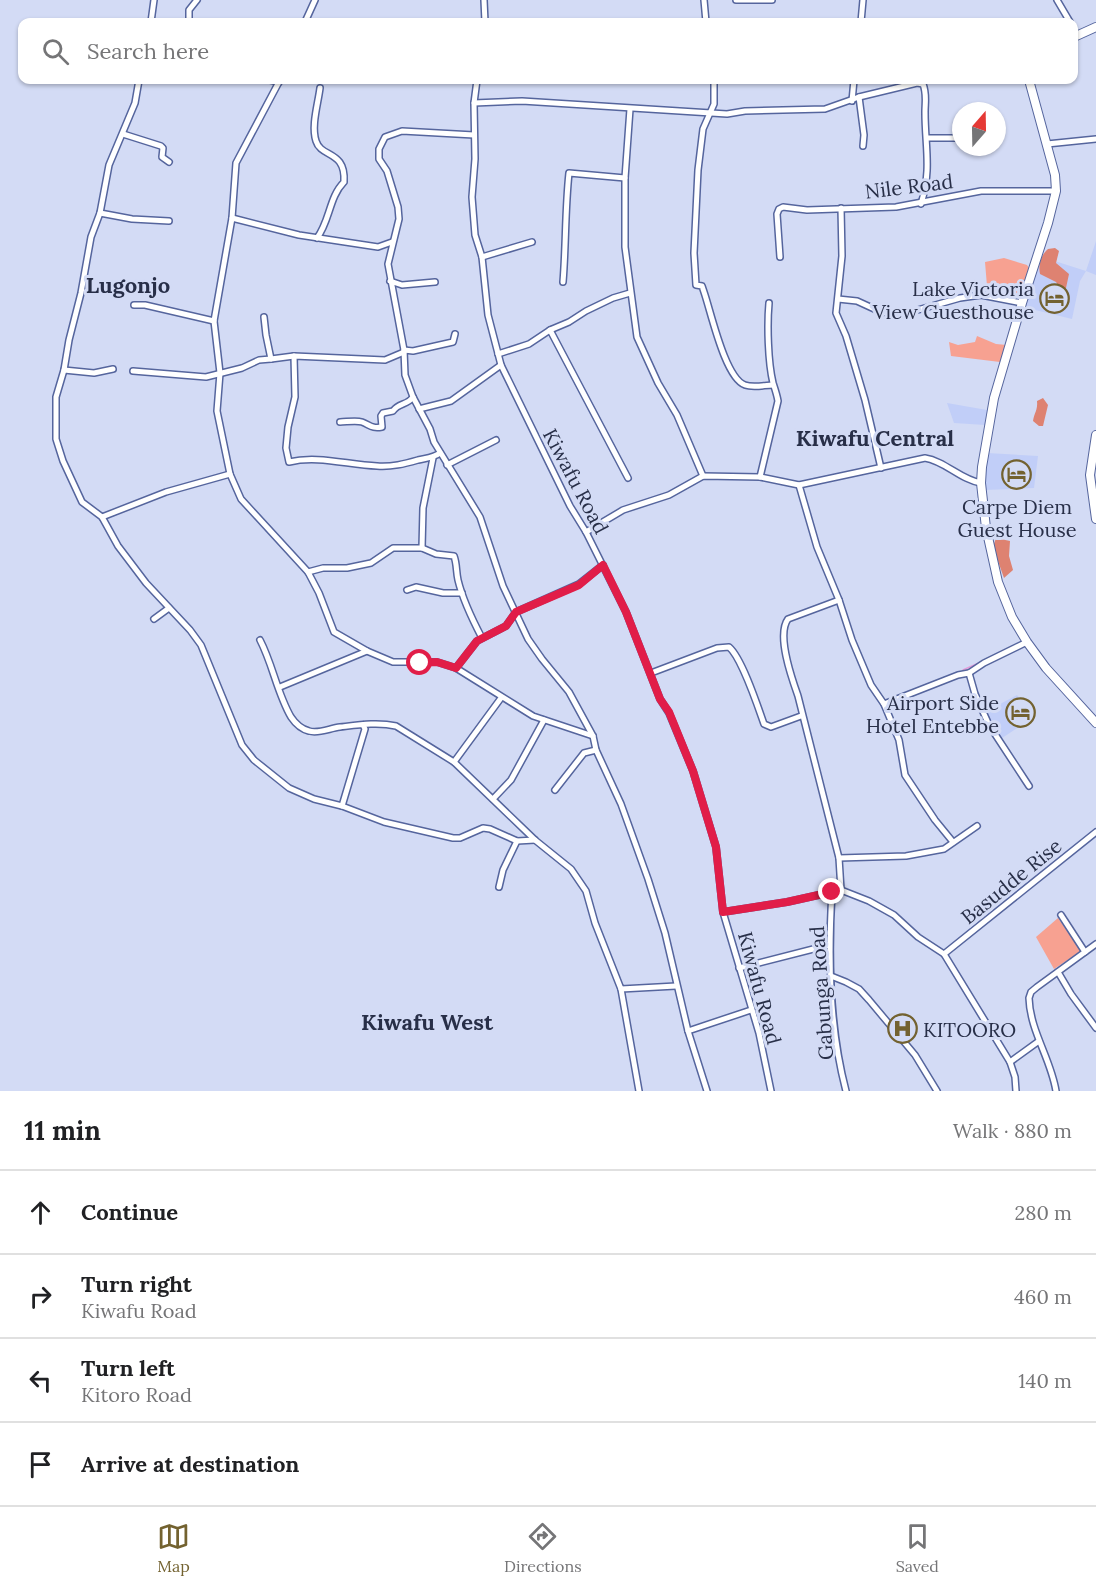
<!DOCTYPE html>
<html lang="en">
<head>
<meta charset="utf-8">
<style>
  :root { --surface:#fff; --page:#f6f6f6; --text:#202124; --muted:#757577; --line:#e0e0e0; --accent:#736230 }
  body { margin:0; font-family:Lora,serif; background:var(--page); color:var(--text) }
  .compass { position:absolute; left:952px; top:102px; width:54px; height:54px; border-radius:50%; background:var(--surface); box-shadow:0 2px 4px #0004; rotate:20deg }
  .stop { position:absolute; width:18px; height:18px; margin:-14px; border:4px solid #e11d48; border-radius:50%; background:#fff }
  .stop.end { background:#e11d48; border-color:#fff; box-shadow:0 2px 6px #0008 }
  .list { margin:0; padding:0; list-style:none }
  h2 { display:flex; justify-content:space-between; align-items:center; height:78px; margin:0; padding:0 24px; font-size:26px }
  h2 small { font-size:20px; font-weight:400; color:var(--muted) }
  .list li { display:grid; grid-template-columns:39px 1fr auto; gap:18px; align-items:center; box-sizing:border-box; height:84px; padding:0 24px; border-top:2px solid var(--line) }
  .list b { display:block; font-size:22px; white-space:nowrap }
  .list p { margin:0; font-size:20px; white-space:nowrap; color:var(--muted) }
  .list em { font-size:20px; font-style:normal; color:var(--muted) }
  .icon { flex:none; width:33px; height:33px; fill:none; stroke:currentColor; stroke-width:2; stroke-linecap:round; stroke-linejoin:round }
  .map { position:relative; flex:none; width:1096px; height:1091px; overflow:hidden }
  .search { position:absolute; background:var(--surface); box-shadow:0 2px 4px #0004; left:18px; right:18px; top:18px; height:66px; display:flex; align-items:center; gap:15px; box-sizing:border-box; padding:0 21px; border-radius:12px; color:var(--muted); font-size:22px }
  .sheet { height:414px; background:var(--surface) }
  nav { display:flex; justify-content:space-around; align-items:center; box-sizing:border-box; height:84px; border-top:2px solid var(--line); background:var(--surface); font-size:16px; color:var(--muted) }
  nav a { display:grid; justify-items:center; gap:3px }
  nav .on { color:var(--accent) }
  .map>svg:first-child { display:block }
  .built { fill:#c1cef8 }
  .green { fill:#f7a191 }
  .forest { fill:#de8271 }
  .lines { fill:none; stroke-linecap:round; stroke-linejoin:round }
  .stream { stroke:#e29ad9; stroke-width:1.5 }
  .street-casing { stroke:#55659d; stroke-width:8 }
  .secondary-casing { stroke:#55659d; stroke-width:10 }
  .street { stroke:#fff; stroke-width:5 }
  .secondary { stroke:#fff; stroke-width:8 }
  .route { stroke:#e11d48; stroke-width:8 }
  .labels { text-anchor:middle; dominant-baseline:central; stroke-width:6; stroke-linejoin:round; paint-order:stroke }
  .street-label { font-size:20px; fill:#282f48; stroke:#d3dbf5 }
  .poi-label { font-size:20px; fill:#282f48; stroke:#d3dbf5; text-anchor:end }
  .quarter-label { font-size:22px; font-weight:bold; fill:#282f48; stroke:#d3dbf5 }
</style>
</head>
<body>
<div class="map">
<svg width="1096" height="1091" viewBox="0 0 1096 1091">
  <rect width="100%" height="100%" fill="#d3dbf5"/>
  <g class="built">
    <path d="M1096 241V275L1086 271 1080 281 1072 319 1023 307 1039 256 1086 271Z"/>
    <path d="M947 403 987 410 985 425 954 423Z"/>
    <path d="M987 453 1038 456 1034 488 985 490 984 471Z"/>
    <path d="M1017 695 1034 717 999 740 985 712Z"/>
  </g>
  <g class="green">
    <path d="M1004 258 1027 265 1029 268 1021 298 1004 294 988 298 985 262Z"/>
    <path d="M977 336 996 344 1007 345 1000 362 951 356 949 342 958 345 975 342Z"/>
    <path d="M1058 918 1081 951 1054 969 1036 937Z"/>
  </g>
  <g class="forest">
    <path d="M1048 249 1055 248 1059 251 1056 263 1069 274 1066 288 1064 289 1060 288 1056 282 1040 274C1038 265 1041 255 1048 249Z"/>
    <path d="M1043 398 1048 405 1043 426H1039L1033 421C1034 413 1038 410 1037 401Z"/>
    <path d="M996 538 1010 541 1009 556 1013 570 1004 578 993 547Z"/>
  </g>
  <g class="lines">
    <path class="stream" d="M963 670 981 662"/>
    <defs>
      <g id="street">
        <path d="M484 0 485 22"/>
        <path d="M704 0 706 22"/>
        <path d="M736 0H772"/>
        <path d="M1057 0 1070 22"/>
        <path d="M151 22 154 0"/>
        <path d="M189 22V10L197 0"/>
        <path d="M305 22 315 0"/>
        <path d="M861 22 863 0"/>
        <path d="M139 80 135 103 109 165 100 213 91 237 81 293 69 340 64 370 56 397V439L63 461 82 502 102 517 118 546 146 583 190 630 201 645 242 745 254 760 289 788 314 799 342 806 384 822 453 838H460L483 828 490 829 517 841 535 840"/>
        <path d="M270 80 279 82"/>
        <path d="M280 80 236 163 232 218 214 321 220 373 217 411 230 474 241 499 308 572 319 593 334 632 367 651"/>
        <path d="M477 80 474 103 475 159 472 197 475 235 482 257 488 315 501 365 570 506 586 532 626 612 660 699 669 713 693 771 716 847 723 912 759 1033 771 1091"/>
        <path d="M714 80V104L703 129 698 170 694 253 696 285 702 286 704 292C711 312 725 378 745 385 753 388 765 385 773 385"/>
        <path d="M859 97 864 135 863 146"/>
        <path d="M852 101 854 80"/>
        <path d="M474 103 522 101 727 114 745 111 825 109 859 97 917 83 923 84C927 94 925 102 925 112 925 147 932 169 921 204"/>
        <path d="M630 109 625 178V247L637 337 658 383 677 415 703 476"/>
        <path d="M123 134 161 146 163 148 162 157 169 162"/>
        <path d="M474 135 402 131 385 137 379 149V159L387 171 398 207 399 219 388 264 404 350 405 375 413 397 430 429 434 442 480 517 503 586 528 639 542 659 569 692 593 736 596 750 621 804 648 879 665 933 688 1031 707 1091"/>
        <path d="M927 138H961"/>
        <path d="M1047 144 1096 139"/>
        <path d="M841 208 842 256 836 313 846 336 865 400 881 468"/>
        <path d="M100 213 132 219 169 221"/>
        <path d="M232 218 299 235 378 247 392 242"/>
        <path d="M317 238C330 221 329 197 344 182 346 150 321 158 316 141 311 126 318 104 320 88"/>
        <path d="M482 257 532 242"/>
        <path d="M780 257 777 214 779 209 783 207 807 210 896 207 981 191H1056"/>
        <path d="M390 281 402 285 435 282"/>
        <path d="M563 282C566 246 565 210 569 173L625 178"/>
        <path d="M838 299 857 301 881 312 900 315 960 298 981 295 1022 303"/>
        <path d="M134 305H145L214 321"/>
        <path d="M264 317 266 335 271 359"/>
        <path d="M550 330 628 478"/>
        <path d="M404 350 413 351 453 342 455 334"/>
        <path d="M498 354 529 344 550 330 569 322 586 311 613 298 630 293"/>
        <path d="M294 356 295 397 288 427 286 448 289 462C318 455 348 465 377 466 392 467 404 464 418 460 426 458 433 458 440 453"/>
        <path d="M64 370 94 373 113 369"/>
        <path d="M133 371 206 377 242 368 259 360 271 359 294 356 385 360 404 352"/>
        <path d="M419 409 451 401 501 365"/>
        <path d="M340 422C346 422 356 420 362 422 370 425 372 429 382 427L381 416 383 413 393 411C398 403 408 405 413 397"/>
        <path d="M447 465 496 440"/>
        <path d="M760 477 778 401C777 395 775 389 773 383 768 362 767 325 769 303"/>
        <path d="M799 485 817 547 839 600 852 640 871 685 884 704 899 740 905 775 935 820 953 842"/>
        <path d="M102 517 166 492 230 474"/>
        <path d="M586 532 623 510 669 495 703 476 760 477 799 485 925 458C945 461 961 480 981 483"/>
        <path d="M422 548 436 554 454 556C457 564 456 571 458 580 463 601 472 619 482 638"/>
        <path d="M308 572 323 568H347L371 563 393 548H422L423 508 433 458"/>
        <path d="M407 590 416 587 443 593H462"/>
        <path d="M839 600 788 619C776 635 792 679 798 696L839 858 841 890"/>
        <path d="M154 619 169 608"/>
        <path d="M260 640C273 665 277 693 291 717 295 723 301 729 309 731 319 734 330 728 340 727 358 725 378 722 396 726L454 762 535 840 571 869 586 891 595 923 621 989 676 986"/>
        <path d="M456 668 477 641 506 626 516 612 579 584 603 565"/>
        <path d="M651 673 717 648 729 647C742 658 758 707 764 724L771 727 801 716"/>
        <path d="M969 673 975 694 989 725 1029 786"/>
        <path d="M280 687 367 651 393 662H437L456 668 533 716 593 736"/>
        <path d="M884 704 958 675 969 673 984 663 1027 642"/>
        <path d="M454 762 501 698"/>
        <path d="M555 790 584 753 596 750"/>
        <path d="M493 799 511 780 544 720"/>
        <path d="M342 806 365 729 363 725"/>
        <path d="M839 858 906 856 944 849 977 826"/>
        <path d="M499 887 503 870 517 841"/>
        <path d="M832 892C828 958 829 1026 846 1091"/>
        <path d="M723 912 787 902 841 890 869 901 894 915 918 937 944 954 1010 1062 1015 1077 1016 1091"/>
        <path d="M1061 915 1085 952"/>
        <path d="M944 954 1096 832"/>
        <path d="M739 968 829 945"/>
        <path d="M1058 972 1071 994 1096 1028"/>
        <path d="M831 976 846 982 859 989 869 1000 915 1055 937 1091"/>
        <path d="M621 989 639 1091"/>
        <path d="M688 1031 751 1010"/>
        <path d="M1010 1062 1039 1041"/>
        <path d="M1056 1091C1051 1059 1030 1031 1029 998L1031 992 1037 987 1096 944"/>
      </g>
      <g id="secondary">
        <path d="M1074 37 1096 27"/>
        <path d="M1029 80 1055 175 1056 191 1048 223 1022 303 994 398 982 467 981 483 986 528 998 582 1012 617 1027 642 1046 668 1096 723"/>
        <path d="M1096 435 1090 475 1096 519"/>
      </g>
    </defs>
    <use href="#street" class="street-casing"/>
    <use href="#secondary" class="secondary-casing"/>
    <use href="#street" class="street"/>
    <use href="#secondary" class="secondary"/>
  </g>
  <g class="lines">
    <path class="route" d="M420 663 437 662 456 668 477 641 506 626 516 612 579 585 603 565 626 612 660 699 669 712 693 771 716 847 723 912 787 902 832 892"/>
  </g>
  <defs>
    <symbol id="hotel-ring" viewBox="-11 -11 22 22"><circle r="9.5" fill="#d3dbf5" stroke="#736230" stroke-width="1.5"/><path d="M-6-4.5h1.5V1H6V5H4.5V3h-9V5H-6ZM-4 0a1.8 1.8 0 1 1 3.6 0ZM.5 0V-2.5h3Q6-2.5 6 0Z" fill="#736230"/></symbol>
    <symbol id="hospital-ring" viewBox="-11 -11 22 22"><circle r="9.5" fill="#d3dbf5" stroke="#736230" stroke-width="1.5"/><path d="M-5-5h3v3.5h4V-5h3V5h-3V1.5h-4V5h-3Z" fill="#736230"/></symbol>
  </defs>
  <g fill-rule="evenodd">
    <use href="#hotel-ring" x="1038" y="282" width="33" height="33"/>
    <use href="#hotel-ring" x="1000" y="458" width="33" height="33"/>
    <use href="#hotel-ring" x="1004" y="696" width="33" height="33"/>
    <use href="#hospital-ring" x="886" y="1012" width="33" height="33"/>
  </g>
  <g class="labels">
    <g class="street-label">
      <text transform="translate(909 186) rotate(-7)">Nile Road</text>
      <text transform="translate(576 481) rotate(62)">Kiwafu Road</text>
      <text transform="translate(1011 881) rotate(-39)">Basudde Rise</text>
      <text transform="translate(760 988) rotate(75)">Kiwafu Road</text>
      <text transform="translate(821 993) rotate(-94)">Gabunga Road</text>
    </g>
    <g class="poi-label">
      <text x="1034" y="288">Lake Victoria<tspan x="1034" dy="23">View Guesthouse</tspan></text>
      <text x="1017" y="506" text-anchor="middle">Carpe Diem<tspan x="1017" dy="23">Guest House</tspan></text>
      <text x="999" y="702">Airport Side<tspan x="999" dy="23">Hotel Entebbe</tspan></text>
      <text x="923" y="1029" text-anchor="start">KITOORO</text>
    </g>
    <g class="quarter-label">
      <text x="128" y="285">Lugonjo</text>
      <text x="875" y="438">Kiwafu Central</text>
      <text x="427" y="1022">Kiwafu West</text>
    </g>
  </g>
</svg>
<svg class="compass" viewBox="-18 -18 36 36"><path d="M0-13l5 13h-10z" fill="#e53935"/><path d="M0 13l5-13h-10z" fill="#757577"/></svg>
<div class="stop" style="left:420px;top:663px"></div>
<div class="stop end" style="left:832px;top:892px"></div>
<div class="search"><svg class="icon" aria-label="search" viewBox="0 0 24 24"><circle cx="10" cy="10" r="6"/><path d="M15 15l6 6"/></svg>Search here</div>
</div>
<section class="sheet">
<h2>11 min<small>Walk · 880 m</small></h2>
<ul class="list">
<li><svg class="icon" aria-label="ahead" viewBox="0 0 24 24"><path d="M12 20V5M6 11l6-6 6 6"/></svg><div><b>Continue</b></div><em>280 m</em></li>
<li><svg class="icon" aria-label="right" viewBox="0 0 24 24"><path d="M7 20v-9h11M14 6l5 5-5 5"/></svg><div><b>Turn right</b><p>Kiwafu Road</p></div><em>460 m</em></li>
<li><svg class="icon" aria-label="left" viewBox="0 0 24 24"><path d="M17 20v-9H6M10 6l-5 5 5 5"/></svg><div><b>Turn left</b><p>Kitoro Road</p></div><em>140 m</em></li>
<li><svg class="icon" aria-label="arrive" viewBox="0 0 24 24"><path d="M6 21V4h12l-3 4 3 4H6"/></svg><div><b>Arrive at destination</b></div></li>
</ul>
</section>
<nav>
<a class="on"><svg class="icon" aria-label="map" viewBox="0 0 24 24"><path d="M3 6l6-2 6 2 6-2v14l-6 2-6-2-6 2zM9 4v14M15 6v14"/></svg>Map</a>
<a><svg class="icon" aria-label="directions" viewBox="0 0 24 24"><path d="M12 3l9 9-9 9-9-9zM9 14v-3h6M13 9l2 2-2 2"/></svg>Directions</a>
<a><svg class="icon" aria-label="saved" viewBox="0 0 24 24"><path d="M7 4h10v16l-5-4-5 4z"/></svg>Saved</a>
</nav>
</body>
</html>
